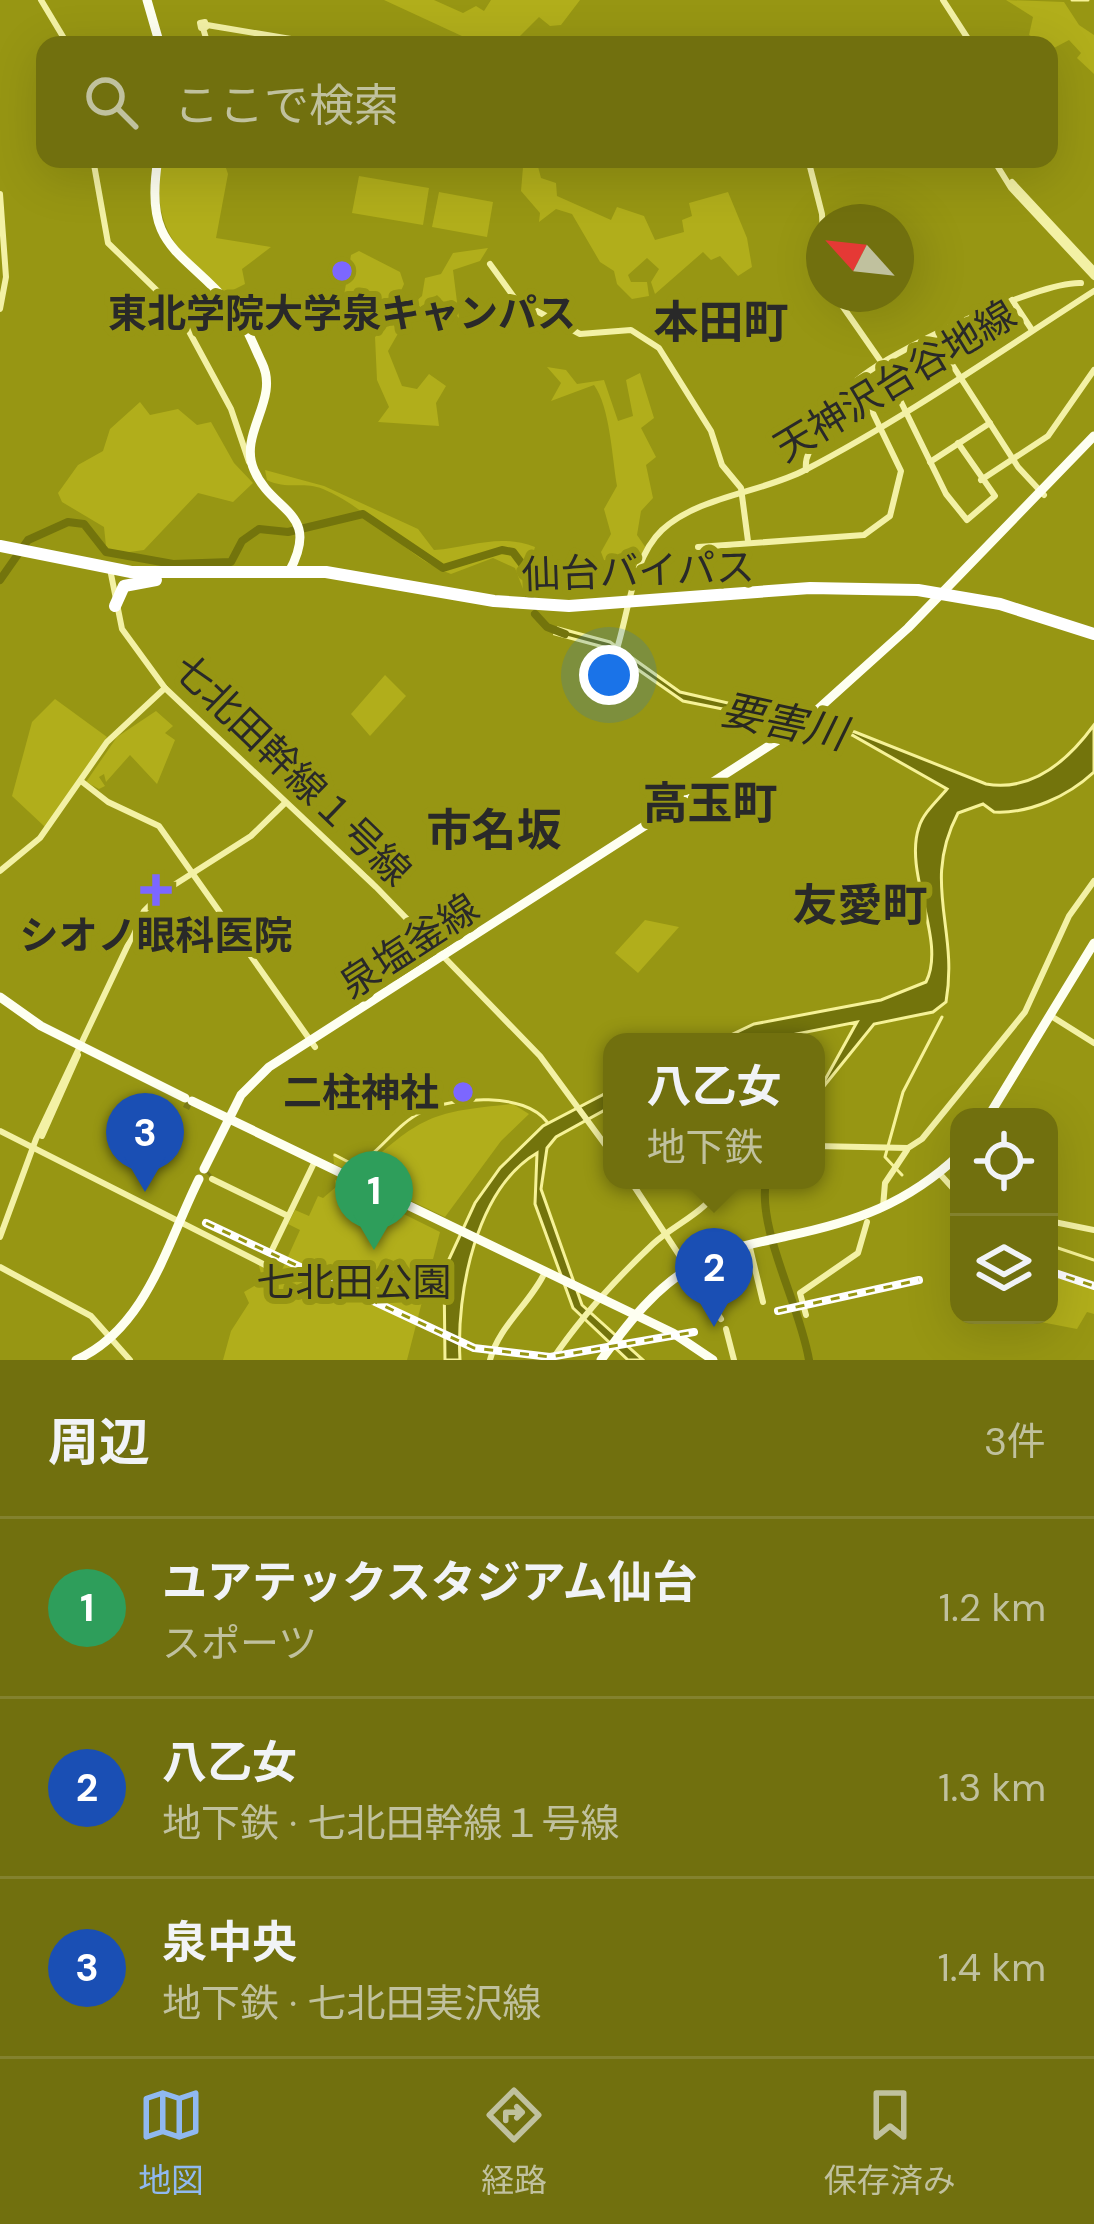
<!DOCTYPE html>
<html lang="ja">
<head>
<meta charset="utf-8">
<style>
  :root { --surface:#71700e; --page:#767517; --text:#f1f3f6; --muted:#c0c19e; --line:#83822e; --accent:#90b9f0 }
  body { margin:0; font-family:"DM Sans","Noto Sans JP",sans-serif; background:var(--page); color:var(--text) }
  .controls { position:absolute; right:36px; bottom:36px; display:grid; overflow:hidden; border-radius:24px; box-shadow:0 12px 48px #0002 }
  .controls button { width:108px; height:108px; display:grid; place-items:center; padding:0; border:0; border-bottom:3px solid var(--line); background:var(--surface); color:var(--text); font:60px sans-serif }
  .compass { position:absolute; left:806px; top:204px; width:108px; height:108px; border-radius:50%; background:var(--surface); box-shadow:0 12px 48px #0002; rotate:297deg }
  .you { position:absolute; left:609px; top:675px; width:42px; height:42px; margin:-30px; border:9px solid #fff; border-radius:50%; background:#1a73e8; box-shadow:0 0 0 18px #1a73e833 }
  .badge { display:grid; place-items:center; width:78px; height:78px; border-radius:50%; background:var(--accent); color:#fff; font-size:39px; font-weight:700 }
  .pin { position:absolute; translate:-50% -99px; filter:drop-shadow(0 3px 6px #0008) }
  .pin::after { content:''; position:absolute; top:63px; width:42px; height:36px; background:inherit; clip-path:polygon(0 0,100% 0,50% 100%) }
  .popup { position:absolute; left:603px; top:1033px; width:222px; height:156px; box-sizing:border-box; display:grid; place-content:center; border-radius:24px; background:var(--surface); filter:drop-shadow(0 3px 9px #0005); font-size:39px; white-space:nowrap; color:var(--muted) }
  .popup b { font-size:45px; color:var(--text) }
  .popup::after { content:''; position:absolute; left:50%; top:100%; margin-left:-24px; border:24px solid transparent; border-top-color:var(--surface) }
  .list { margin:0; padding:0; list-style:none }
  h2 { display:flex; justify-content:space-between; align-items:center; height:156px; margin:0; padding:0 48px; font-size:51px }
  h2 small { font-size:39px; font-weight:400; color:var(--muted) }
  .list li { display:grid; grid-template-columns:78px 1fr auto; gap:36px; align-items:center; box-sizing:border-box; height:180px; padding:0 48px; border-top:3px solid var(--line) }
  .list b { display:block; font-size:45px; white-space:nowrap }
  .list p { margin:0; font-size:39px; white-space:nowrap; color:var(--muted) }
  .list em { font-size:39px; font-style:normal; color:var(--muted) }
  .icon { flex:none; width:66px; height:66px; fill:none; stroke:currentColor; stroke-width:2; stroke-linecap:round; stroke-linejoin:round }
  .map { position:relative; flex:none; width:1094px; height:1360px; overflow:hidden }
  .search { position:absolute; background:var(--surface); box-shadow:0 12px 48px #0002; left:36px; right:36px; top:36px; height:132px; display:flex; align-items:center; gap:30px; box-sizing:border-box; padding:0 42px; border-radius:24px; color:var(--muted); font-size:45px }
  .sheet { height:696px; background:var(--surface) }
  nav { display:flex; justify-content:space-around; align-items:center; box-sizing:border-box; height:168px; border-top:3px solid var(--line); background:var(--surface); font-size:33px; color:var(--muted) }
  nav a { display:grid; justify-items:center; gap:6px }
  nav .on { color:var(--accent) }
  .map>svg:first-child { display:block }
  .green { fill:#b1ae1b }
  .water { fill:#73740c; stroke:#f6f297; stroke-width:3 }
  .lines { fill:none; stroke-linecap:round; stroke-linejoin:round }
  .stream { stroke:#f6f297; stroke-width:3 }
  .river { stroke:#73740c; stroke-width:8 }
  .major-tunnel { stroke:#7c7b18; stroke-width:9; stroke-dasharray:9 4.5; stroke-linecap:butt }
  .minor { stroke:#f3f1a5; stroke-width:6 }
  .major { stroke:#fefff1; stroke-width:9 }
  .highway { stroke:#fff; stroke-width:12 }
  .rail-casing { stroke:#fff; stroke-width:8 }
  .rail { stroke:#979613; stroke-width:3; stroke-dasharray:9; stroke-linecap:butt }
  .poi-dot { fill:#7c67ff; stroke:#979613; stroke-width:4.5 }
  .labels { text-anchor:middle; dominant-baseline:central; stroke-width:12; stroke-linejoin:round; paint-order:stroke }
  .poi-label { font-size:39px; font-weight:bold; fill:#292929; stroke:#979613 }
  .street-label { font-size:39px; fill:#292929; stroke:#979613 }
  .park-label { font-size:39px; fill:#292824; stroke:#979613 }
  .water-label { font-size:42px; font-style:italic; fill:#282821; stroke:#979613 }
  .quarter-label { font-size:45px; font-weight:bold; fill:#292929; stroke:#979613 }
</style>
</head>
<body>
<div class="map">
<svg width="1094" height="1360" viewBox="0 0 1094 1360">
  <rect width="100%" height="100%" fill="#979613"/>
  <g class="green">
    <path d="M384 0H434L463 13 476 6 484 11 491 0H580L561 25 550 26 539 17 512 44 477 43Z"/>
    <path d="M1006 0 1064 2 1079 25 1094 35V74L1077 58 1081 53 1069 40 1054 48 1029 35 1033 17Z"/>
    <path d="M162 159H223L228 174 216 238 271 247 242 269 245 284 225 294C177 253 150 227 162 159Z"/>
    <path d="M514 159H536L541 178 556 183 557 196 611 220 617 207 644 216 655 240 684 232 682 220 692 216 689 203 728 192 747 238 752 267 738 276 720 256 711 260 703 252 655 294 651 282 659 269 647 258 628 275 631 282H647L649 296 632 299 617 284 614 271 600 262 572 214 556 209 539 222 540 213 521 191 523 167Z"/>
    <path d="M359 176 429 188 423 225 352 213Z"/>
    <path d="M439 192 493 202 487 237 432 227Z"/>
    <path d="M488 248 480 261 453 270 459 318 437 295 408 316 388 351 402 386 417 389 429 374 446 386 436 403 439 426 378 422 389 407 377 380 375 337 422 296 425 278 441 274 453 253Z"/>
    <path d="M359 251 400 272 404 284 393 309 364 319 343 301 351 255Z"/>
    <path d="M547 367 566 370 577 384 604 380 618 421 633 416 626 380 640 373 654 418 641 428 656 457 646 465 653 498 641 511 637 535 646 548 639 566 604 560 601 552 611 534 604 509 617 486C612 457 610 407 594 385L551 401 561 383Z"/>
    <path d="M140 402 150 415 178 409 197 425 211 422 234 463 253 483 233 502 198 493 144 550 115 554 106 546 104 527 62 502 58 493 78 465 103 451 110 429Z"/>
    <path d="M265 470 324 486 418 529 434 550C472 547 499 533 535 547L523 589 515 568 493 558 451 574C402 556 372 509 323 489 304 481 286 490 267 480Z"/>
    <path d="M385 675 406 696 370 736 351 714Z"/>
    <path d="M55 699 107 737 45 827 12 796 32 722Z"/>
    <path d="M156 711 173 726 165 733 175 740 157 784 130 755 106 782 104 774 99 777 105 786 99 789 86 782 117 737Z"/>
    <path d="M645 920 679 927 638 973 615 953Z"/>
    <path d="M513 1104 529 1114 501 1141 445 1217 334 1164 333 1153 364 1168C424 1114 434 1112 513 1104Z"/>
    <path d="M335 1180 440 1232 407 1360H223L231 1331 249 1303 244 1292 263 1281 258 1262 281 1272 300 1230 288 1224 295 1210 309 1216 318 1196 323 1198 336 1187Z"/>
    <path d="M1049 1273 1094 1288V1314L1087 1312 1077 1329 1020 1318 1049 1315Z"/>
  </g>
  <g class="water">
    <path d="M558 628 610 642 680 692 855 732 986 784C1032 792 1067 762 1094 725V772C1068 796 1030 814 994 812L983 804 958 813C921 884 959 928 946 1002L933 1012 874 1024 816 1096 857 1022 756 1042H716L754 1024 881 1000 926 982C947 941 903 873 919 827 923 813 938 800 947 789L852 735 683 701 607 648 555 634Z"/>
    <path d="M612 1090V1106L556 1137 547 1148 541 1189 582 1305 643 1360H628L573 1308 535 1204 537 1153C476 1189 456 1293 460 1360H445L444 1270 475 1203 500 1168 543 1126Z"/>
  </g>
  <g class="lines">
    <g class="stream">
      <path d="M1072 0H1088"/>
      <path d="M335 1155 356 1166C381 1152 396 1124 422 1112 455 1096 525 1092 547 1122"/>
      <path d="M902 1175 885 1157 903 1092 942 1017"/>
      <path d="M1049 1245 1094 1260"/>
    </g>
    <g class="river">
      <path d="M0 580 28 540 68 522 84 524 106 552 173 564 231 562 242 541 259 529 288 532 363 514 443 568 502 550 513 552 525 568 530 600"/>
      <path d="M535 614 547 627 565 634"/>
      <path d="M766 1180C757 1230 800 1305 809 1360"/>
    </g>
    <g class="major-tunnel">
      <path d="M185 1103 191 1106"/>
      <path d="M207 1174 209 1172"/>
    </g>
    <g class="minor">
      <path d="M41 0 68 45"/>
      <path d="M943 0 972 45"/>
      <path d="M205 22 206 27 201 28 200 23Z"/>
      <path d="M207 25 327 45"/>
      <path d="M203 28 208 45"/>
      <path d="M93 159 108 243 178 311 231 409 249 462"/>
      <path d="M808 159 822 214 824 263"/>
      <path d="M993 159 1011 188 1094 277"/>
      <path d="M1012 182 1094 270"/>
      <path d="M0 194 6 277 0 309"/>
      <path d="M490 264 516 300 580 334 631 330 659 348 711 431 722 465 741 488 748 541"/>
      <path d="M834 294 882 363 946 494 967 520 995 496 958 443"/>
      <path d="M1012 300 1032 330"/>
      <path d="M935 338 1018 467 1044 495"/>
      <path d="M930 462 990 423"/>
      <path d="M806 470C804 450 816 446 827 432 837 417 840 397 854 383 885 353 1038 281 1081 283"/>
      <path d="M981 480 1048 436 1094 370"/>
      <path d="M698 547 864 535 890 516 901 471 857 380"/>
      <path d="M110 569 122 629 165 688 376 887 540 1056 612 1154"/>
      <path d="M614 658C628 620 631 559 662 530 699 496 761 493 805 470 905 418 999 352 1094 291"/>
      <path d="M81 781 108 802 159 826 315 1047"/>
      <path d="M0 871 40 838 107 742 165 688"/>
      <path d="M1051 1016 1094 1043"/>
      <path d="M0 1131 265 1265"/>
      <path d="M42 1136 78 1055"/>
      <path d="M816 1146 908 1148 922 1139 1025 1012 1069 916 1094 881"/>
      <path d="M939 1173 959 1195"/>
      <path d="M212 1179 288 1216"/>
      <path d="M630 1180 721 1319"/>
      <path d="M883 1207 885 1183 907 1150"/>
      <path d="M1049 1221 1094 1230"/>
      <path d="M0 1237 36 1139 144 911 163 892 251 836 285 803"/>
      <path d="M749 1244 763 1302"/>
      <path d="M272 1250 315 1161"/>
      <path d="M0 1267 91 1316 130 1360"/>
      <path d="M806 1315 800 1293 858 1253 867 1222"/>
      <path d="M726 1329 734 1360"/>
      <path d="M490 1360C498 1328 528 1305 543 1276"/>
      <path d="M552 1360C580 1318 616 1279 653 1244 677 1222 711 1211 722 1180"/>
    </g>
    <g class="major">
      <path d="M147 0 160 45"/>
      <path d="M158 159C143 250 182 248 231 306 245 322 253 344 262 363 280 400 238 433 254 470 272 513 322 511 289 572"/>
      <path d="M0 997 41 1026 185 1098"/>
      <path d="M192 1101 673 1333 713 1360"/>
      <path d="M988 1117 1094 943"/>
      <path d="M204 1169 241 1095 269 1067 797 728 908 628 1094 436"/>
      <path d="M76 1360C147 1328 167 1243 199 1179"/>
      <path d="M601 1360C629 1322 656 1286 698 1263 726 1248 757 1243 787 1236 855 1222 907 1204 959 1155"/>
    </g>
    <g class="highway">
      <path d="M0 546 131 572H326L494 601 569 606 810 588 918 590 1000 604 1094 634"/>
      <path d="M115 606 124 586 156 580"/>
    </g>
    <defs>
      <g id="rail">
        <path d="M206 1223 474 1348 550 1357 694 1332"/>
        <path d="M1049 1271 1094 1286"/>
        <path d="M778 1311 919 1280"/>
      </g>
    </defs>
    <use href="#rail" class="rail-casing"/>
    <use href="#rail" class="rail"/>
  </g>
  <g class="poi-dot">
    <circle cx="342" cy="271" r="12"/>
    <path d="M150 872h12v12h12v12h-12v12h-12v-12h-12v-12h12z"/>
    <circle cx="463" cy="1092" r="12"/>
  </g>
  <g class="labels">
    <g class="poi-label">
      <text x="342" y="313">東北学院大学泉キャンパス</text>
      <text x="156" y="935">シオノ眼科医院</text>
      <text x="439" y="1092" text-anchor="end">二柱神社</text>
    </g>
    <g class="street-label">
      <text transform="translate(895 381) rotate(-31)">天神沢台谷地線</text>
      <text transform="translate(638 571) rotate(-2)">仙台バイパス</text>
      <text transform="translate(292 770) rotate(44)">七北田幹線１号線</text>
      <text transform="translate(409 946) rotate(-33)">泉塩釜線</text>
    </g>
    <g class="park-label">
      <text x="354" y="1282">七北田公園</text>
    </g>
    <g class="water-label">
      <text transform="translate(784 722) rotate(12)">要害川</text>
    </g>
    <g class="quarter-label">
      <text x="721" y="322">本田町</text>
      <text x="710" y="803">高玉町</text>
      <text x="494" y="830">市名坂</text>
      <text x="860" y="905">友愛町</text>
    </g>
  </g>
</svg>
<div class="controls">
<button><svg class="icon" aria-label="locate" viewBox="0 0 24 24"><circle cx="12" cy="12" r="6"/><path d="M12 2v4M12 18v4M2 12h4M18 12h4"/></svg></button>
<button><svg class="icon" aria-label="layers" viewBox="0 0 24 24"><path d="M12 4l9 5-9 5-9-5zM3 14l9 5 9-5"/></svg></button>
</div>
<svg class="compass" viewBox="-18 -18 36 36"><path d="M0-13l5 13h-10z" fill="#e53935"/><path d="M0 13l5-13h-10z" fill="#c0c19e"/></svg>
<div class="you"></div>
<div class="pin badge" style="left:374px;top:1250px;background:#2e9e5b">1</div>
<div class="pin badge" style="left:714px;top:1327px;background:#1a4fb4">2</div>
<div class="popup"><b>八乙女</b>地下鉄</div>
<div class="pin badge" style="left:145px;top:1192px;background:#1a4fb4">3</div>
<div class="search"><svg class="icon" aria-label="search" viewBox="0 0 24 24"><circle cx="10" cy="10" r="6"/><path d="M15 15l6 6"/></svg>ここで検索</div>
</div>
<section class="sheet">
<h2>周辺<small>3件</small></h2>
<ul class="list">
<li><span class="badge" style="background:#2e9e5b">1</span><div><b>ユアテックスタジアム仙台</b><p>スポーツ</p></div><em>1.2 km</em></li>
<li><span class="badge" style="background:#1a4fb4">2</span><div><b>八乙女</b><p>地下鉄 · 七北田幹線１号線</p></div><em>1.3 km</em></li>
<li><span class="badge" style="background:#1a4fb4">3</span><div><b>泉中央</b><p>地下鉄 · 七北田実沢線</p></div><em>1.4 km</em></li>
</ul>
</section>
<nav>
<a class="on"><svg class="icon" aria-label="map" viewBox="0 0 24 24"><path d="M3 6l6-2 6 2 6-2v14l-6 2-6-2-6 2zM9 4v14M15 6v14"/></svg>地図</a>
<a><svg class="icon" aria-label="directions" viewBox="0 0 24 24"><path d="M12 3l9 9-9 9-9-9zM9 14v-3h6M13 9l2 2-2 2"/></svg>経路</a>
<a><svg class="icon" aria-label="saved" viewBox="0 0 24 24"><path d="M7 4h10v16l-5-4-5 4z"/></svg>保存済み</a>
</nav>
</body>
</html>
